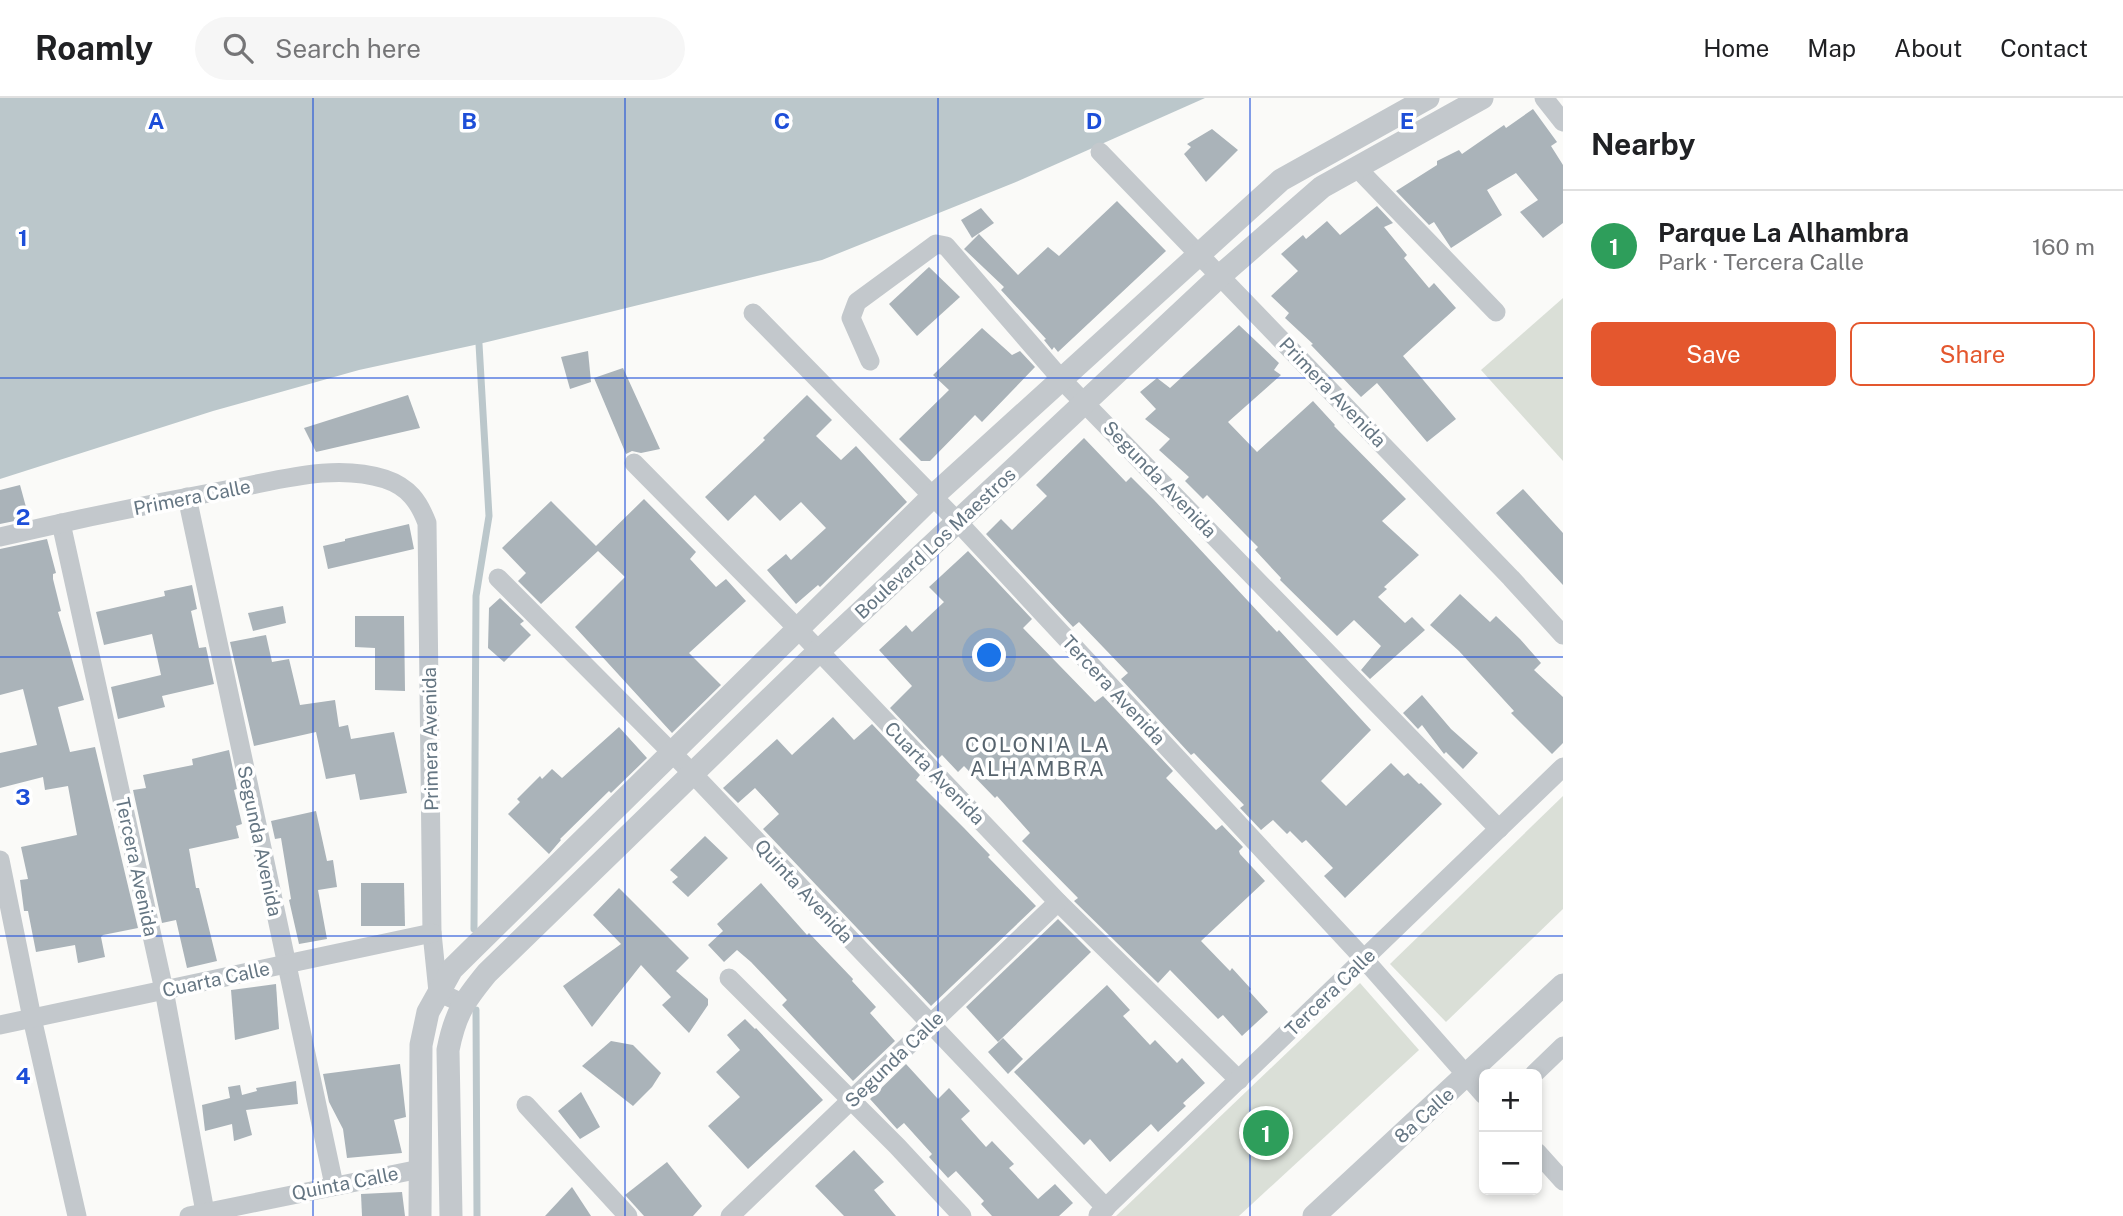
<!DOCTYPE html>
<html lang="en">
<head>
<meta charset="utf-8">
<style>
  :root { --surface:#fff; --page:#f6f6f6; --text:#202124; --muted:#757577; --line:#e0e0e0; --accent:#e4572e }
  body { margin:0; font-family:"Public Sans",sans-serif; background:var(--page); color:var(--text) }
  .controls { position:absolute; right:21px; bottom:21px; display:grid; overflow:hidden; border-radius:10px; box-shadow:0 4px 10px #0003 }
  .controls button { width:63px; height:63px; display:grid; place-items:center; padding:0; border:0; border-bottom:2px solid var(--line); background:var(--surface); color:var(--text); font:35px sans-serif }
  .you { position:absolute; left:990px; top:558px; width:24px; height:24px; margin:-18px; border:5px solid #fff; border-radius:50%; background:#1a73e8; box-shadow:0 0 0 10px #1a73e833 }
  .badge { display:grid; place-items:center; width:46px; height:46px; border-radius:50%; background:var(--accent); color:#fff; font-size:23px; font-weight:700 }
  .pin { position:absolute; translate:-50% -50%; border:4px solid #fff; box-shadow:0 2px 7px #0006 }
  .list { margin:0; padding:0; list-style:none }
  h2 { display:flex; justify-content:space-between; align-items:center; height:91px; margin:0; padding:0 28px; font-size:30px }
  h2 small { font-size:23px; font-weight:400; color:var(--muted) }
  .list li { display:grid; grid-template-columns:46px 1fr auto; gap:21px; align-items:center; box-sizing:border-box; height:112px; padding:0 28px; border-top:2px solid var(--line) }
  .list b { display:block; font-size:26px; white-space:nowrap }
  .list p { margin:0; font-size:23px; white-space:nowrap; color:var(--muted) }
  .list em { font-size:23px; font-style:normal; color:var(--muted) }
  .actions { display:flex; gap:14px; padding:21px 28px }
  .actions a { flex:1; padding:16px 0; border:2px solid var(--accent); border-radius:10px; text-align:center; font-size:24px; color:var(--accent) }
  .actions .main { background:var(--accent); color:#fff }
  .icon { flex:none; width:38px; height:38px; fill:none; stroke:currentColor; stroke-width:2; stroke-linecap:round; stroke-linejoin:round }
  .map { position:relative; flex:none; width:1563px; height:1118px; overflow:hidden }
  header { display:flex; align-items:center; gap:42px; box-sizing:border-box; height:98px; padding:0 35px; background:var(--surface); border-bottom:2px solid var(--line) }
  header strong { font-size:33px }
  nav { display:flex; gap:38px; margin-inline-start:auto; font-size:24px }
  .search { width:490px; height:63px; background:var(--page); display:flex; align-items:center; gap:18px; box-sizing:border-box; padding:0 24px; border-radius:38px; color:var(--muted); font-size:26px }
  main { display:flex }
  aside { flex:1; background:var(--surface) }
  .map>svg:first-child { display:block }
  .green { fill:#dadfd7 }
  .water { fill:#bbc7cb }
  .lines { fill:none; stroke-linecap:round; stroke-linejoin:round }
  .stream { stroke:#bbc7cb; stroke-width:7 }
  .building { fill:#aab3b9 }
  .minor { stroke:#c3c8cc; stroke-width:19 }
  .tertiary { stroke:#c3c8cc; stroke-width:23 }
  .grid { fill:none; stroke:#1d4ed8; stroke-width:2; stroke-opacity:0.55 }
  .labels { text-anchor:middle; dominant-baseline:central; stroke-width:7; stroke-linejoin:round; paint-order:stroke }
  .street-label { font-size:19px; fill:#657683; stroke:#fff }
  .neighbourhood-label { font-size:21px; letter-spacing:2px; fill:#57646e; stroke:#fff }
  .grid-label { font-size:23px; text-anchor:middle; font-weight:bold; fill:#1d4ed8; stroke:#fff; stroke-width:7; stroke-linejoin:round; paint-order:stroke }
</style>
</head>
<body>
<header>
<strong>Roamly</strong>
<div class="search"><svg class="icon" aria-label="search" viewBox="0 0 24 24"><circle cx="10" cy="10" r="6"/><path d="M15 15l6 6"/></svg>Search here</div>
<nav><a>Home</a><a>Map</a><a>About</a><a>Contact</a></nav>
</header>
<main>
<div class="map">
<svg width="1563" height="1118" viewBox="0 0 1563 1118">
  <rect width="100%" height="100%" fill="#fafaf8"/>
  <g class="green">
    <path d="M1563 200V363L1481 272Z"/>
    <path d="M1563 698V811L1446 924 1390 866Z"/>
    <path d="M1360 885 1419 952 1239 1118H1116Z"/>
  </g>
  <path class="water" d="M0 0H1205L1016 84 822 162 479 246 359 272 213 313 0 381Z"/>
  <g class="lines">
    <g class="stream">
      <path d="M474 831 476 498 489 418 479 246"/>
      <path d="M476 912 477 1118"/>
    </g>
  </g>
  <g class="building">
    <path d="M1533 11 1557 44 1551 48 1563 67V125L1543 140 1520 114 1538 102 1516 75 1487 92 1502 117 1451 150 1434 124 1429 127 1396 93 1437 67V63L1459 52 1462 56 1504 27 1506 30Z"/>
    <path d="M1212 31 1238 52 1206 84 1184 56 1191 49 1187 46Z"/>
    <path d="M1117 103 1166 153 1058 254 1054 249 1052 252 1044 242 1046 241 1001 192 1004 189 964 151 979 136 1018 177 1048 149 1059 158Z"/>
    <path d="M1377 108 1393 125 1384 129 1407 157 1404 160 1429 190 1434 185 1456 210 1403 258 1456 321 1427 344 1377 285 1361 299 1311 247 1313 246 1285 220 1289 215 1271 198 1298 173 1281 156 1303 137 1306 141 1327 123 1340 137Z"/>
    <path d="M981 110 994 125 972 140 961 122Z"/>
    <path d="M929 169 960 199 917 238 889 206Z"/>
    <path d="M1239 227 1279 265 1274 272 1281 277 1228 324 1257 354 1313 303 1335 327 1334 328 1406 401 1382 423 1419 457 1384 489 1387 491 1378 499 1405 525 1412 519 1425 532 1370 581 1361 572 1381 548 1354 522 1337 538 1280 482 1281 480 1255 452 1258 449 1245 436 1207 397 1203 401 1185 383 1189 379 1159 352 1170 341 1145 321 1156 311 1140 294 1157 280 1170 290Z"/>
    <path d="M982 230 1012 257 1020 253 1035 269 982 324 975 317 930 363H921L899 341 949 292 933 277Z"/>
    <path d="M588 253 591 284 570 291 561 259Z"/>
    <path d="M623 270 660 351 641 355 632 353 626 356 594 280Z"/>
    <path d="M408 297 420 330 316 354 304 330Z"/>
    <path d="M807 297 832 322 816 338 841 362 856 348 907 404 820 489 818 487 796 506 767 472 786 456 791 462 826 430 801 404 780 423 755 397 728 423 705 399 765 342 763 340Z"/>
    <path d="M1084 340 1126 384 1131 379 1154 402 1277 534 1279 532 1371 632 1321 683 1346 708 1391 665 1404 678 1408 675 1419 686 1421 685 1442 706 1345 800 1324 778 1333 770 1306 742 1302 745 1290 733 1287 736 1273 722 1261 732 1240 710 1244 707 1194 655 1191 657 1121 581 1128 575 1079 524 1073 529 986 436 1001 421 1012 432 1047 398 1036 387Z"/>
    <path d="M20 387 29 420 0 426V392Z"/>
    <path d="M1523 391 1563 435V487L1496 415Z"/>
    <path d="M644 401 696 454 690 461 716 489 726 481 746 503 689 555 721 587 672 635 575 529 625 479 598 453 541 506 518 483 526 475 502 450 551 403 596 448Z"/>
    <path d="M409 426 414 451 328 471 323 448 345 443V441Z"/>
    <path d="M47 441 56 475 53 476V481L61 513 58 514 84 602 58 609 70 654 95 649 138 830 103 837 101 839 105 859 78 865 75 847 36 854 28 813H24L20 782 28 781 21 749 77 737 68 688 45 692 43 679 0 690V655L37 647 23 591 0 597V451Z"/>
    <path d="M968 453 1032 521 1023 530 1095 604 1103 598 1173 673 1166 680 1216 732 1222 727 1243 749 1239 753 1240 756 1265 783 1201 843 1230 873 1232 870 1251 891 1249 893 1268 914 1242 938 1223 917 1218 921 1170 872 1158 885 1074 803 1078 800 1022 743 1030 735 997 698 995 700 964 668 958 674 942 657 938 661 890 610 912 588 879 552 906 527 912 534 944 504 929 489Z"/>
    <path d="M192 487 197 511 191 513 199 550 206 549 214 586 162 598 165 609 118 621 111 589 161 577 152 536 104 547 96 514 165 498 164 493Z"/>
    <path d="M1460 496 1490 524 1496 518 1520 541 1541 565 1534 572 1563 599V645L1552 656 1511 615 1514 613 1459 553 1430 527Z"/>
    <path d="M500 500 524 523 520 526 531 537 504 564 488 550 489 510Z"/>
    <path d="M283 508 286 525 253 533 248 515Z"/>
    <path d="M355 518H404L405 593 375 592V550L355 549Z"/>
    <path d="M266 537 272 564 289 561 300 607 335 602 339 629 348 627 351 641 394 634 407 695 360 702 355 676 326 681 316 634 254 648 230 544Z"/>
    <path d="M1422 597 1451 631 1478 655 1463 671 1446 654 1444 656 1422 627 1418 631 1403 615Z"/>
    <path d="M833 619 854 642 872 626 920 677 916 682 964 730 990 757 988 759 1036 808 931 908 763 731 779 716 755 690 738 705 723 690 777 641 792 657Z"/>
    <path d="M619 629 647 660 611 695 609 693 560 741 561 742 549 756 508 716 520 704 517 701 540 678 542 681 552 671 562 680Z"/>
    <path d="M229 652 237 691 234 692 242 726 236 728 239 740 189 751 196 790H199L217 863 187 870 176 822 162 825 133 692 146 690 143 677 193 667 192 661Z"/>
    <path d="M316 713 327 763 333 762 337 789 318 792 327 841 299 846 289 802 291 801 281 740 275 741 271 723Z"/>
    <path d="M705 738 728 760 688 799 672 784 678 779 670 772Z"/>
    <path d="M361 785H404L405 828H361Z"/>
    <path d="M761 785 807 837 809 835 853 881 852 883 876 909 870 915 895 943 853 983 782 907 787 902 751 864 737 852 724 864 708 847 723 833 717 826Z"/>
    <path d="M619 790 689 860 676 873 708 901V907L689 935 662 907 671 899 641 867 592 929 563 888 621 846 593 817Z"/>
    <path d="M1058 821 1091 854 998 944 966 909Z"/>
    <path d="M276 886 279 931 235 942 231 892Z"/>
    <path d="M1107 887 1130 912 1123 918 1150 947 1155 942 1177 965 1182 960 1205 985 1183 1005 1186 1008 1158 1034 1151 1026 1110 1064 1090 1041 1084 1047 1014 974Z"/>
    <path d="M745 921 755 931 756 930 823 1002 748 1071 708 1028 740 999 716 974 740 952 727 937Z"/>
    <path d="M1003 940 1023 961 1008 976 988 954Z"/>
    <path d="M611 943 633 947 661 975 652 989 633 1008 582 968Z"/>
    <path d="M400 966 406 1019 394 1022 402 1055 347 1060 343 1031 329 1004 323 976Z"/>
    <path d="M906 966 938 1001 949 990 970 1013 961 1021 986 1049 992 1043 1014 1066 1009 1070 1038 1101 1055 1086 1073 1105 1059 1118H992L981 1106 984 1103 956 1073 948 1080 929 1059 932 1056 904 1025 897 1031 870 1001Z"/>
    <path d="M296 983 298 1006 246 1012 252 1037 234 1043 232 1026 205 1033 202 1007 230 1000 228 989 240 987 242 997 257 993 256 990Z"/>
    <path d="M581 994 600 1029 580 1041 558 1013Z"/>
    <path d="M854 1052 884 1084 874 1092 896 1118H844L815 1088Z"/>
    <path d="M667 1064 702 1108 693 1118H644L625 1097Z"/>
    <path d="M572 1089 591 1118H545Z"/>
    <path d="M402 1094 405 1118H362L361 1096Z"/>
  </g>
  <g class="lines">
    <g class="minor">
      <path d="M1544 0 1563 24"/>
      <path d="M1100 54 1511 480 1563 537"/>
      <path d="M1357 70 1496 214"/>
      <path d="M753 215 957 423 1364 861 1484 997"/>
      <path d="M870 263 851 220 857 204 936 146 946 148 1062 282 1499 731"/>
      <path d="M634 365 797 530 1058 804 1239 982"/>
      <path d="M187 399 334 1087"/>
      <path d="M61 425 164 892 205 1114"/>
      <path d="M0 439C77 421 154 405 231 391 281 382 335 365 385 381 409 389 419 404 427 425L432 835 438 894 462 905"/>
      <path d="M498 480 693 676 1106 1110"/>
      <path d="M0 762 32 920 77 1118"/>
      <path d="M729 880 897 1048 962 1118"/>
      <path d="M0 927 432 835"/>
      <path d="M1534 976 1563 948"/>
      <path d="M526 1007 628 1118"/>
      <path d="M1537 1054 1563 1083"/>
      <path d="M1098 1117 1563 669"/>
      <path d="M189 1118 420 1071"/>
      <path d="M730 1118 1058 804"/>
    </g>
    <g class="tertiary">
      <path d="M420 1118 421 947 428 914 452 871 932 399 1281 82 1428 0"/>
      <path d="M451 1118 448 952C455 916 464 903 487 875L819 553 1221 177 1322 89 1482 0"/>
      <path d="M1314 1118 1563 887"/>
    </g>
  </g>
  <path class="grid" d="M313 0V1118M625 0V1118M938 0V1118M1250 0V1118M0 280H1563M0 559H1563M0 838H1563"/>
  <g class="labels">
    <g class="street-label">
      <text transform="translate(1333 294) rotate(46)">Primera Avenida</text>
      <text transform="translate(1160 381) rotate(46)">Segunda Avenida</text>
      <text transform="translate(192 399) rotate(-11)">Primera Calle</text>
      <text transform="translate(935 445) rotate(-43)">Boulevard Los Maestros</text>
      <text transform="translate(1114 592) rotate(47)">Tercera Avenida</text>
      <text transform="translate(430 641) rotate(-91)">Primera Avenida</text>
      <text transform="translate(935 675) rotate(46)">Cuarta Avenida</text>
      <text transform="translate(260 743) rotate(78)">Segunda Avenida</text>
      <text transform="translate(137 769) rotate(78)">Tercera Avenida</text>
      <text transform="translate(804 793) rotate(47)">Quinta Avenida</text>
      <text transform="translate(216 881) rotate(-12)">Cuarta Calle</text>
      <text transform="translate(1330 894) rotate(-44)">Tercera Calle</text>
      <text transform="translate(894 961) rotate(-44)">Segunda Calle</text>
      <text transform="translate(1424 1017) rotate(-42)">8a Calle</text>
      <text transform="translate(345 1085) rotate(-11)">Quinta Calle</text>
    </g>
    <g class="neighbourhood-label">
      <text x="1038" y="646">COLONIA LA<tspan x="1038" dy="24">ALHAMBRA</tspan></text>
    </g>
  </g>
  <g class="grid-label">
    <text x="156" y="31">A</text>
    <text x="469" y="31">B</text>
    <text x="782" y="31">C</text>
    <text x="1094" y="31">D</text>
    <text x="1407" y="31">E</text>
    <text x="23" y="148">1</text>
    <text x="23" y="427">2</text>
    <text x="23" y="707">3</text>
    <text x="23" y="986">4</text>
  </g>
</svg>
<div class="controls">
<button>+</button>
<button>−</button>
</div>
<div class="you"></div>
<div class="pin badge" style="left:1266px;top:1035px;background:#2e9e5b">1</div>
</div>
<aside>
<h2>Nearby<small></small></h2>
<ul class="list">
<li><span class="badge" style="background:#2e9e5b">1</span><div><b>Parque La Alhambra</b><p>Park · Tercera Calle</p></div><em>160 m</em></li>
</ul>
<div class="actions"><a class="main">Save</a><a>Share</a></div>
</aside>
</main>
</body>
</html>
